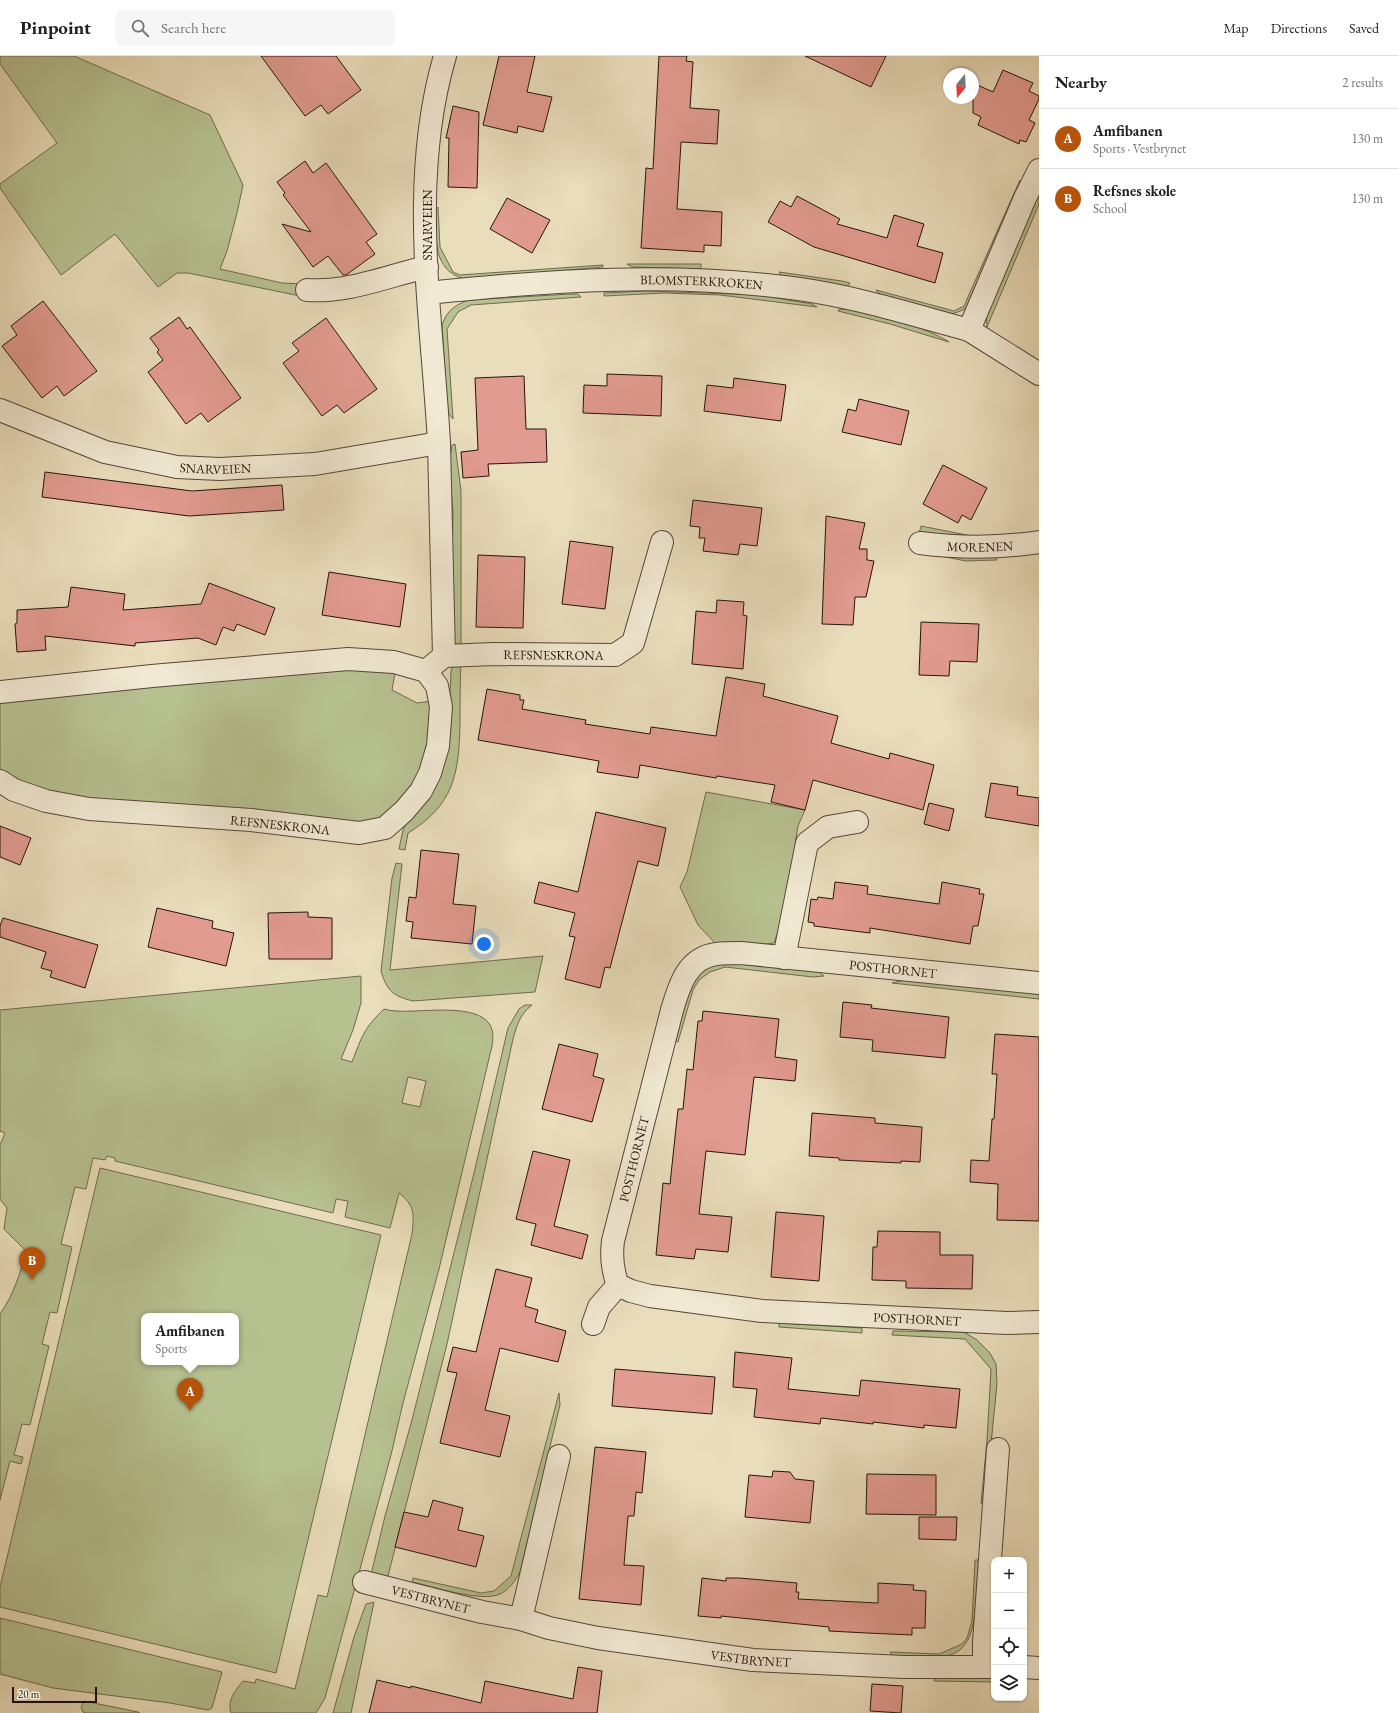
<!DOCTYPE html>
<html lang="en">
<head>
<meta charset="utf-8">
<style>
  :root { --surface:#fff; --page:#f6f6f6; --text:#202124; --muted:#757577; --line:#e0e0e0; --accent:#b45309 }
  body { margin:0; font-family:"EB Garamond",serif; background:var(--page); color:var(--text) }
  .controls { position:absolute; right:12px; bottom:12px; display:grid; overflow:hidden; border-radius:8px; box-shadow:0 1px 3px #0004 }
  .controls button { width:36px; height:36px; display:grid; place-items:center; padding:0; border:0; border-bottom:1px solid var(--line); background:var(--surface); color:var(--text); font:20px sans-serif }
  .compass { position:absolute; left:943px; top:12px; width:36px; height:36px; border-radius:50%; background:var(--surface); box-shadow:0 1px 3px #0004; rotate:198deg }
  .scale { position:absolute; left:12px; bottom:10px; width:85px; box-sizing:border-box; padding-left:4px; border:2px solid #24140d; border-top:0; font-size:11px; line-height:14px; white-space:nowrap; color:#24140d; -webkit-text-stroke:3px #f1e9d3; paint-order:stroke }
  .you { position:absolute; left:484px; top:888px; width:14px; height:14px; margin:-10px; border:3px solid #fff; border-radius:50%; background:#1a73e8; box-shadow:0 0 0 6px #1a73e833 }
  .badge { display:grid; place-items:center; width:26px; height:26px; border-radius:50%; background:var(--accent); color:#fff; font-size:13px; font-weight:700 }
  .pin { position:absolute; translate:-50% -33px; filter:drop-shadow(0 1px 2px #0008) }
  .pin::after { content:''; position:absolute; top:21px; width:14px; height:12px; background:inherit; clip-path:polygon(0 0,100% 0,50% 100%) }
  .popup { position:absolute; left:141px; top:1257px; width:98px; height:52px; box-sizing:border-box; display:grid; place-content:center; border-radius:8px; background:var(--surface); filter:drop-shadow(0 1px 3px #0005); font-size:13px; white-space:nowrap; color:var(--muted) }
  .popup b { font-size:15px; color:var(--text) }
  .popup::after { content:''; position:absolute; left:50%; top:100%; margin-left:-8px; border:8px solid transparent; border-top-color:var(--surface) }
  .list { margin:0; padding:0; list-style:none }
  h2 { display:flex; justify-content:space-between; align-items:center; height:52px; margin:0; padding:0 16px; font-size:17px }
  h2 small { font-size:13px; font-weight:400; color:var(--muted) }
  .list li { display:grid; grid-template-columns:26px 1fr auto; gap:12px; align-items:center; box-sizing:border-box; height:60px; padding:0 16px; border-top:1px solid var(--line) }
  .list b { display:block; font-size:15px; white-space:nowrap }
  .list p { margin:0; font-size:13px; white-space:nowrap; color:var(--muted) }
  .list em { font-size:13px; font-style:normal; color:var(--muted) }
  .icon { flex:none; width:22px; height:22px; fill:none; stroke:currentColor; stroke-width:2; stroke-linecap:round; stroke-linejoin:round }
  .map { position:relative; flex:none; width:1039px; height:1657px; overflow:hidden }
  header { display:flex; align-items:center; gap:24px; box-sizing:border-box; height:56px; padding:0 20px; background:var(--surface); border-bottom:1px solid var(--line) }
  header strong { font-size:19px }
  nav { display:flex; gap:22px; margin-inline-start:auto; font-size:14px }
  .search { width:280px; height:36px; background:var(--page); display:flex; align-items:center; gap:10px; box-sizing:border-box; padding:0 14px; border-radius:8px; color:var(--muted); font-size:15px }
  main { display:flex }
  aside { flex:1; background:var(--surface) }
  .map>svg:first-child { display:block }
  .green { fill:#b7c190; stroke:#6e6a4e; fill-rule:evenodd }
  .building { fill:#e29b90; stroke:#24140d }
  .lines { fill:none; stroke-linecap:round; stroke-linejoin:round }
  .minor-casing { stroke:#564638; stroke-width:24 }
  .minor { stroke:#f1e9d3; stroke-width:22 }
  .labels { text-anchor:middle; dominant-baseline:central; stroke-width:3.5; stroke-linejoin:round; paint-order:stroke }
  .street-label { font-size:13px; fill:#24140d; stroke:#f1e9d3 }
</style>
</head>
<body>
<header>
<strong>Pinpoint</strong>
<div class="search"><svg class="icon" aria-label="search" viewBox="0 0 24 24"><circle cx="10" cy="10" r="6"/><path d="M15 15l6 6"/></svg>Search here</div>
<nav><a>Map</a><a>Directions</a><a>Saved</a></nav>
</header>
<main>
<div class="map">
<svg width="1039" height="1657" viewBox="0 0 1039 1657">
  <rect width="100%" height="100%" fill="#eaddbb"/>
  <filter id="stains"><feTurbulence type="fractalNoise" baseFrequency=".005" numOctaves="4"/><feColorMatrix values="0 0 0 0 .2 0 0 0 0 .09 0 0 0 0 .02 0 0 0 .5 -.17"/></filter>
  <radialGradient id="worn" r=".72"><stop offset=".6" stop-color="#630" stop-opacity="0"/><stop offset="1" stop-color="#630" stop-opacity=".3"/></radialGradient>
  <g class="green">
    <path d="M0 0H74L210 59 243 129 237 157 227 195 220 213 282 227 308 228 305 241 188 217H177L158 231 115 178 61 219 0 132V128L57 87 0 8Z"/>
    <path d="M1020 124 1022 129 969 250C960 256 955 258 944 258L881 240 876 234 954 255 964 250Z"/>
    <path d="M1039 137V148L987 271 986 252Z"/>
    <path d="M438 151 440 191 453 216 460 219 603 209V211L464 223C432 214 436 181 435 154Z"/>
    <path d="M627 208H701V213L632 211Z"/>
    <path d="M779 216 842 225 850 227 848 230 844 231 781 219Z"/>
    <path d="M649 235 759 239 812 248 817 251 720 239 664 237 604 240V237Z"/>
    <path d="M571 238H578L581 241 471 249 458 256 447 273 453 363 449 358 447 347 442 269C447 254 455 249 469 244Z"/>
    <path d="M839 253C864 253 929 272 949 286L890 268 838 255Z"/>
    <path d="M455 388 461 435V593H453L451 562 453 456 449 409 452 389Z"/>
    <path d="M921 470 972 480 918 481Z"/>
    <path d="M995 498 997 504 966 505 935 499Z"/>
    <path d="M461 605C460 626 460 647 460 667 459 718 454 749 408 777L405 794 399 793 403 774 408 763 450 638 451 615 454 607Z"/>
    <path d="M367 613 395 617 392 634 417 647 432 645 434 663 423 721 381 763 358 768 54 740 0 716V647L92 637 324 614Z"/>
    <path d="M706 736 805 754 798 770 784 858 774 887 760 889 715 887 698 869 680 831 687 816Z"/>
    <path d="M396 807 402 808 390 914 543 900 535 936 413 945C393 940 387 935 381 915L392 822Z"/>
    <path d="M731 907 819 916 824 920 813 921 725 911 710 916 699 924 693 934 678 986 674 985 693 924 707 910Z"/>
    <path d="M361 920V947L353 974 341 1003 352 1006C362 980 364 972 384 953 388 954 393 955 397 955 419 957 477 946 490 969 494 976 493 983 492 990L439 1213 403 1347 391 1399 325 1642 316 1657H231C227 1644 235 1635 243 1625L255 1627 256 1623 295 1633 318 1539 327 1541 412 1178C414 1159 415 1149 399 1137L390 1172 345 1161 348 1145 336 1143 333 1157 115 1105V1102L107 1100 105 1104 93 1102 86 1133 75 1131 61 1188 72 1191 57 1257 50 1256 42 1288 49 1290 30 1369 22 1368 14 1399 23 1401 21 1408 10 1405 0 1444V1258C13 1240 21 1216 26 1195L4 1173 7 1152 0 1143V1089L5 1077 0 1075V954ZM408 1021 426 1025 420 1051 402 1047Z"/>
    <path d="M905 924 1039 937V943L892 927Z"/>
    <path d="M525 949H532C520 958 517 969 513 983L447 1288 387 1524 371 1519 385 1460 412 1364 474 1117 508 972 519 953Z"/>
    <path d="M100 1112 381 1179 276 1617 0 1551V1531ZM144 1260H236V1306H144Z"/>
    <path d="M779 1267 862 1272V1277L779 1271Z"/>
    <path d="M893 1275 964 1276 977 1284 990 1297 996 1308 997 1328 985 1448 981 1447 987 1385 991 1313 965 1283 892 1279Z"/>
    <path d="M559 1337 560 1349 520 1516C515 1525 510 1533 500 1538 482 1547 432 1530 412 1526L413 1522 481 1537 494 1535 511 1520Z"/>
    <path d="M975 1504H979C978 1517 977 1531 976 1544 974 1569 972 1598 941 1601 925 1603 908 1601 892 1600L890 1596 939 1598 962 1588 967 1582 972 1565Z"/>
    <path d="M374 1546 351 1657H333L354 1581 366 1548Z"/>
    <path d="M0 1562 222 1616 212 1652 208 1654 170 1647 53 1632 0 1618Z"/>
    <path d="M937 1621 994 1622V1626L934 1625Z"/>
    <path d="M84 1645 138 1656 140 1657H86L83 1656 81 1651Z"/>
  </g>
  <g class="building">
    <path d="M261 0H336L361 34 328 58 321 49 305 60Z"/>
    <path d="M499 0H535L527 36 552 41 543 76 518 70 517 77 483 69Z"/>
    <path d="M659 0H687L686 5 693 6 690 52 719 54 717 88 681 86 677 153 722 156 721 190 704 189V196L641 192 646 112 653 113Z"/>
    <path d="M805 0H886L871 31Z"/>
    <path d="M1003 14 1033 27 1029 35 1039 40V43L1029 64 1035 67 1026 86 1020 84 1019 88 978 69 981 61 973 57V27L993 36Z"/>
    <path d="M453 50 479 56 477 132 448 131 449 82H446Z"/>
    <path d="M305 105 313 117 326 107 377 178 366 186 375 198 346 219H343L328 200 313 211 282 168 311 176 283 139 285 137 277 126Z"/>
    <path d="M797 140 840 163 837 168 887 182 894 159 924 168 917 190 943 197 935 227 814 191 768 166 780 145 791 151Z"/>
    <path d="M507 142 550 164 532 197 490 173Z"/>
    <path d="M43 245 97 315 64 340 57 330 42 342 2 290 17 279 11 270Z"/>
    <path d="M179 261 187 273 190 271 241 342 208 366 201 357 186 368 148 316 163 304 157 296 159 294 150 282Z"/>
    <path d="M326 262 377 333 344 357 337 349 322 360 283 307 299 295 292 287Z"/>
    <path d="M607 318 662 320 661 360 583 357 584 329 607 330Z"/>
    <path d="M524 320 526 373H546L547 406 488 408 489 420 463 422 461 396 478 394 475 322Z"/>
    <path d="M734 322 786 329 781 365 704 355 707 329 733 332Z"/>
    <path d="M859 343 909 355 901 389 842 376 848 353 856 355Z"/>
    <path d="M943 409 987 432 971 464 962 459 958 467 923 448Z"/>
    <path d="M45 416 192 435 282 429 284 454 189 460 42 441Z"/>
    <path d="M693 444 762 452 757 490 740 488 738 499 703 495 705 482H699L700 471 690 470Z"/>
    <path d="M826 460 865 467 859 493H867V504L874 505 866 541H855L853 569 822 568Z"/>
    <path d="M570 485 613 491 605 553 562 548Z"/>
    <path d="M478 499 525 501 523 572 476 571Z"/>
    <path d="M329 516 406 528 400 571 322 559Z"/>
    <path d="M209 527 275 552 265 579 237 568 234 575 223 571 216 589 198 582 135 587V590L45 580 46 594 17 596 15 568 17 567V554L68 551 71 531 125 538 123 554 201 548Z"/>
    <path d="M717 544 744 546 743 559 747 560 743 613 692 608 696 555 716 557Z"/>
    <path d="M921 566 979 568 977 606 950 605 949 620 919 619Z"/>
    <path d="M726 621 765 628 763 640 838 660 831 687 889 703 890 697 934 709 923 754 813 724 805 754 771 746 775 729 717 720 716 722 640 709 638 722 597 716 599 705 478 684 487 633 520 639V644H524L522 653 586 664 585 668 650 678 651 671 716 680Z"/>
    <path d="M991 727 1018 731 1017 739 1039 742V770L985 761Z"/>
    <path d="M929 747 954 753 949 775 924 768Z"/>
    <path d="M596 756 666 772 658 810 638 805 610 912 605 911 600 932 565 923 575 881 569 880 575 857 534 847 539 826 578 836Z"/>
    <path d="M0 770 31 782 20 809 0 801Z"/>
    <path d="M421 794 459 798 453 848 476 850 472 888 411 882 413 866 406 865 409 841 416 842Z"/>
    <path d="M835 826 868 830 867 838 939 848 942 826 980 833 979 838H984L978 870H973L970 888 870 872V877L814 870V867L808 866 811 843 817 844 818 841 833 843Z"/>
    <path d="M157 852 213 865 212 872 234 877 226 910 148 891Z"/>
    <path d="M308 856V861L332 862V903H269L268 857Z"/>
    <path d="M3 862 98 889 85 932 50 921 52 915 41 912 46 896 0 881V870Z"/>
    <path d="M843 946 872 949 871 952 949 961 945 1002 872 995 873 984 840 981Z"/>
    <path d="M703 955 779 963 775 1001 797 1004 795 1025 754 1021 745 1099 706 1095 699 1158 732 1161 728 1196 696 1193 694 1203 656 1199 663 1127 670 1128 678 1053H683L687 1013 693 1014 698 965H702Z"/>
    <path d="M995 978 1039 981V1165L997 1164 998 1128 970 1126 971 1104 989 1105 992 1063H994L997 1018H992Z"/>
    <path d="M559 988 598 998 593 1020 604 1023 592 1066 542 1053Z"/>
    <path d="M812 1057 875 1062V1067L922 1071 920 1106 901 1105V1107L839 1104V1102L809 1100Z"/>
    <path d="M533 1095 570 1104 554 1170 588 1179 582 1203 531 1189 536 1168 516 1163Z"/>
    <path d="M776 1156 824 1160 819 1225 771 1221Z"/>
    <path d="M878 1175 940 1176V1199H973L972 1233 906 1232V1225L872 1224 873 1191H877Z"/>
    <path d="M496 1213 532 1222 525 1250 538 1254 535 1266 566 1275 558 1306 500 1292 485 1354 510 1360 500 1401 440 1387 457 1317 447 1315 453 1291 476 1296Z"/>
    <path d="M735 1296 792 1302 788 1333 859 1340 861 1324 960 1333 956 1372 924 1369V1372L873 1366V1368L821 1362 820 1368 754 1361 757 1333 733 1331Z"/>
    <path d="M615 1313 715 1321 712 1358 612 1350Z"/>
    <path d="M595 1391 646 1396 642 1437 636 1436 634 1460H628L624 1509 644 1510 641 1549 579 1543Z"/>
    <path d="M773 1415 790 1416 795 1423 814 1425 810 1467 745 1461 749 1419 772 1421Z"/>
    <path d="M867 1418 936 1419V1459L866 1458Z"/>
    <path d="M433 1444 463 1452 458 1474 484 1480 476 1511 395 1491 404 1456 428 1461Z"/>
    <path d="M919 1461H957L956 1484 919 1483Z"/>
    <path d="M702 1522 726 1525V1522H739L797 1527 796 1536H799L798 1543 878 1547V1527L914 1529 913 1534 926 1535 925 1572H912V1579L867 1577 829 1575V1571L721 1560V1562L698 1560Z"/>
    <path d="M578 1611 602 1615 597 1657H369L377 1624 411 1632V1630L481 1647 485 1625 573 1643Z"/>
    <path d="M872 1628 903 1630 901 1657 870 1655Z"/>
  </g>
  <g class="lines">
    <defs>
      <g id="minor">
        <path d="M307 234C348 237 387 220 427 211"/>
        <path id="s1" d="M428 237C551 224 676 216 799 233 857 241 913 259 969 274L1025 142 1039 114"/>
        <path d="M969 274 1039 318"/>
        <path id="s2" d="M0 354 105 396 177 411 220 413 315 408 439 387C432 260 408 125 445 0"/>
        <path d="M439 387 444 600"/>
        <path id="s3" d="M920 487C959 492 1000 492 1039 486"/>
        <path id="s4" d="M426 615 444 600 494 598 615 599 633 587 662 486"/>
        <path d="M0 636 152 620 348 603 394 606 426 615 437 630 441 651 438 690 430 717 421 735 404 755 385 772 359 777 251 764 89 753 46 745 14 734 0 725"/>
        <path d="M784 902 807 787 828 771 857 766"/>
        <path id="s5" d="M1039 927 741 897C733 897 724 897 716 898 687 902 679 930 672 954L613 1185C611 1201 612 1214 618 1229L631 1235 650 1240 762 1255 1007 1267 1039 1266"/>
        <path d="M593 1268 599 1251 618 1229"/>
        <path id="s6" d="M364 1526 482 1556 521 1563 549 1572 598 1582 753 1604 904 1611H994"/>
        <path d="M521 1563 559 1400"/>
        <path d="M984 1611V1586L998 1393"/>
        <path d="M1024 1611 1039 1612"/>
      </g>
    </defs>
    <use href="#minor" class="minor-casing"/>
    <use href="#minor" class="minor"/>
  </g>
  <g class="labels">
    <g class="street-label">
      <text transform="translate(427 169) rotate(-90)">SNARVEIEN</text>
      <text stroke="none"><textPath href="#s1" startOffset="274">BLOMSTERKROKEN</textPath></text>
      <text stroke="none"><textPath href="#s2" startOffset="225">SNARVEIEN</textPath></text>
      <text stroke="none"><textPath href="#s3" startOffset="60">MORENEN</textPath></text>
      <text stroke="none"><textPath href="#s4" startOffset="133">REFSNESKRONA</textPath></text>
      <text transform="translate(280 769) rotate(6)">REFSNESKRONA</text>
      <text transform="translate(893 913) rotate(6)">POSTHORNET</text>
      <text transform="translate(634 1103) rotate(-76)">POSTHORNET</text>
      <text stroke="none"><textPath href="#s5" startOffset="986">POSTHORNET</textPath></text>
      <text stroke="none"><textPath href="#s6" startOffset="69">VESTBRYNET</textPath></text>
      <text stroke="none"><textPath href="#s6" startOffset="395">VESTBRYNET</textPath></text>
    </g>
  </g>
  <rect width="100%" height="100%" filter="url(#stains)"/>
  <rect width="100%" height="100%" fill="url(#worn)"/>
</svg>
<div class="controls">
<button>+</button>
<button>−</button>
<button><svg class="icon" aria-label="locate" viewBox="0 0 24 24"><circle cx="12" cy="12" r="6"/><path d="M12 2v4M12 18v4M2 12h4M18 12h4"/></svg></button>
<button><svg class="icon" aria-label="layers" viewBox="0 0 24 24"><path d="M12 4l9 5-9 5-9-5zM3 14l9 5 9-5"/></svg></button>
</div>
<svg class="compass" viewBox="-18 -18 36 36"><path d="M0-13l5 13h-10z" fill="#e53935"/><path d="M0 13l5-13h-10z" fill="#757577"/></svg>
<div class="scale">20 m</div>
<div class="you"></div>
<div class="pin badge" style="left:190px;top:1355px">A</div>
<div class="popup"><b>Amfibanen</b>Sports</div>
<div class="pin badge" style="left:32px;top:1224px">B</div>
</div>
<aside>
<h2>Nearby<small>2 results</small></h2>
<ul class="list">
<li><span class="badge">A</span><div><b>Amfibanen</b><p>Sports · Vestbrynet</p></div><em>130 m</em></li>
<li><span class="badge">B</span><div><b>Refsnes skole</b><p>School</p></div><em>130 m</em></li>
</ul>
</aside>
</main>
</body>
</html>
